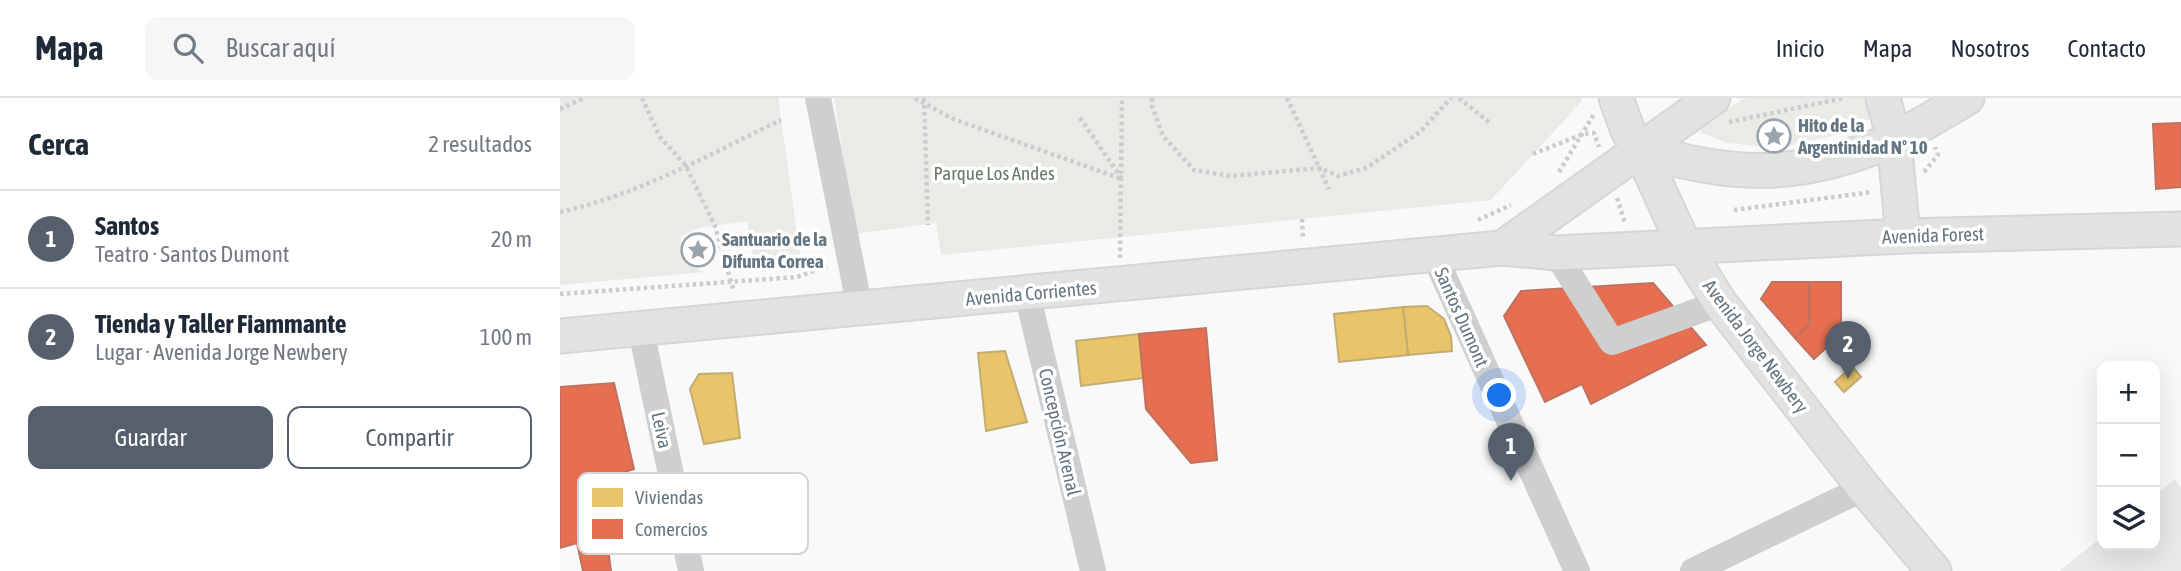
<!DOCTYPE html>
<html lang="es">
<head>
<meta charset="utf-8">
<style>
  :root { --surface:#fff; --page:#f6f6f7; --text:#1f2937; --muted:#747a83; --line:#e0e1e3; --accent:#56606c }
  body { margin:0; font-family:"Asap Condensed",sans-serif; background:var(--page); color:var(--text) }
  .controls { position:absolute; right:21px; bottom:21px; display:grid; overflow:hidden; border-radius:14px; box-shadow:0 7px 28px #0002 }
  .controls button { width:63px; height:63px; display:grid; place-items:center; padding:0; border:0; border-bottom:2px solid var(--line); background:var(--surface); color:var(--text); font:35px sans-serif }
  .you { position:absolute; left:940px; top:298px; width:24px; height:24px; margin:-18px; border:5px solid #fff; border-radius:50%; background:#1a73e8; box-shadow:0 0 0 10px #1a73e833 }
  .badge { display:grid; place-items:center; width:46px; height:46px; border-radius:50%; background:var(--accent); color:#fff; font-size:23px; font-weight:700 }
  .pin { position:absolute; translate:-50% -58px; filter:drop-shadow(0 2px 4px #0008) }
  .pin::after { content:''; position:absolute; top:37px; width:24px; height:21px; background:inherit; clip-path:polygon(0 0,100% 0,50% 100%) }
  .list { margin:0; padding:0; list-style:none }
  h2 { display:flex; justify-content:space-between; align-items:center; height:91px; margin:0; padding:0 28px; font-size:30px }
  h2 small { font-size:23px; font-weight:400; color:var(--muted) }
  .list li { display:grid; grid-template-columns:46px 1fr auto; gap:21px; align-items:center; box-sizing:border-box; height:98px; padding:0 28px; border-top:2px solid var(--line) }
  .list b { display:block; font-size:26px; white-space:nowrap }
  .list p { margin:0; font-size:23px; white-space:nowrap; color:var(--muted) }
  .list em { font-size:23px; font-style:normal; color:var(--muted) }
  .actions { display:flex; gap:14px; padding:21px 28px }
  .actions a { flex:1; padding:16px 0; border:2px solid var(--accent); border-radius:14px; text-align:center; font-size:24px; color:var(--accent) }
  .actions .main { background:var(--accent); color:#fff }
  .icon { flex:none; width:38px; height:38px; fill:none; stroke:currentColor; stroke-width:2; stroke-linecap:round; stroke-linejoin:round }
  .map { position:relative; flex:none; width:1621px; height:473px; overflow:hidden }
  header { display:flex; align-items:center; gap:42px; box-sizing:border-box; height:98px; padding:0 35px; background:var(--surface); border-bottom:2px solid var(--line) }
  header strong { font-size:33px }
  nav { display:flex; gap:38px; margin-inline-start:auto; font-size:24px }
  .search { width:490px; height:63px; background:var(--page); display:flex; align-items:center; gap:18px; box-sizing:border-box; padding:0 24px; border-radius:14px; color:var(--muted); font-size:26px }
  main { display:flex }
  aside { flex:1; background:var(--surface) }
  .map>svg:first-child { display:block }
  .built { fill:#e8e9e9 }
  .green { fill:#e8ebe6 }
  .homes { fill:#e9c46a; stroke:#c1ad72; stroke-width:2 }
  .shops { fill:#e76f51; stroke:#c07160; stroke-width:2 }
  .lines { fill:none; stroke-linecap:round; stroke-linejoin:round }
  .major-casing { stroke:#d5d6d7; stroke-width:37 }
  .path { stroke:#cbcccd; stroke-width:4.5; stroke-dasharray:3.5 3.5; stroke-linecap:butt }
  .minor { stroke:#cecfd0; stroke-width:26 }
  .major { stroke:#e1e2e2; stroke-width:33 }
  .labels { text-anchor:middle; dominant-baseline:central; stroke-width:7; stroke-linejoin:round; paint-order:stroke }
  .poi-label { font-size:19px; font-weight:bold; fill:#657683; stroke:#fff; text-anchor:start }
  .park-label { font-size:19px; fill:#687a64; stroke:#fff }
  .street-label { font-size:19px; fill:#657683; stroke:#fff }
  .key { fill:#fff; stroke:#d1d6da; stroke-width:2 }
  .key-label { font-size:19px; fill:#657683 }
</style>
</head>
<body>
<header>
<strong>Mapa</strong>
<div class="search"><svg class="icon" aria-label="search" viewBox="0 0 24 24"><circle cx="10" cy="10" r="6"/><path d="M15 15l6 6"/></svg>Buscar aquí</div>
<nav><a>Inicio</a><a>Mapa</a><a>Nosotros</a><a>Contacto</a></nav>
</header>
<main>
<aside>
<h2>Cerca<small>2 resultados</small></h2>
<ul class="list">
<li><span class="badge">1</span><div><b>Santos</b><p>Teatro · Santos Dumont</p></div><em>20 m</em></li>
<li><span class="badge">2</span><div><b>Tienda y Taller Fiammante</b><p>Lugar · Avenida Jorge Newbery</p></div><em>100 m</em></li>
</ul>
<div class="actions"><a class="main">Guardar</a><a>Compartir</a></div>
</aside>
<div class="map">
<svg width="1621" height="473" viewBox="0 0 1621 473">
  <rect width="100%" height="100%" fill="#f9f9f9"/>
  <path class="built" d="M1615 381 1621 391V473H1499L1542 439V447H1595V397Z"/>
  <g class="green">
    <path d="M0 0H218L241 164 195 169 187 123 138 130 121 138V154L127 167 145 174 0 187Z"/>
    <path d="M274 0H1021L1022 3 931 102 381 157 376 125 295 136Z"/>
    <path d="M1186 0H1306L1309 8V21L1290 34 1219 50 1167 45 1140 34 1149 21Z"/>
  </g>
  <g class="homes">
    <path d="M867 208 884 221 891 238 892 253 848 257 843 209Z"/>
    <path d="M843 209 848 257 779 264 774 216Z"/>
    <path d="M579 236 584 280 521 288 516 243Z"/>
    <path d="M445 253 467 324 426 333 418 255Z"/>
    <path d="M1292 268 1301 279 1284 294 1275 284Z"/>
    <path d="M172 275 180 340 144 346 130 291 139 276Z"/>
  </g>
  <g class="shops">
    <path d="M1621 25V89L1596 91 1593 26Z"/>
    <path d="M1212 184H1249V227L1235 240 1201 201Z"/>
    <path d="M1249 184H1281V236L1254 261 1235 240 1249 227Z"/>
    <path d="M1093 185 1146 247 1031 306 1022 286 985 304 944 218 961 193Z"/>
    <path d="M646 230 657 362 631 365 586 311 579 236Z"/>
    <path d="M54 285 74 371 39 382 51 473H23L17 445 0 450V289Z"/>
  </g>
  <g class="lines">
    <defs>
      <g id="major">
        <path d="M1056 0 1068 33 1080 51 1125 149 1160 205 1304 390 1374 473"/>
        <path d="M1323 0 1334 41 1343 138"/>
        <path d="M1080 51C1172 81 1242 81 1332 42 1358 30 1382 14 1407 0"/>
        <path d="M942 150 1153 0"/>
        <path d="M0 238 942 150 996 155 1343 138 1621 131"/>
      </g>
    </defs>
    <use href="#major" class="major-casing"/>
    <g class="path">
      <path d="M82 0 100 39 126 68 155 128 174 194"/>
      <path d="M355 0 393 21 562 81"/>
      <path d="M364 0 368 127"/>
      <path d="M592 0V8L603 38 634 72 670 78 760 70 778 78 806 70 860 34 891 0"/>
      <path d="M727 0 769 91"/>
      <path d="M899 0 930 25"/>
      <path d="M0 11 24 0"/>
      <path d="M520 20 562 81"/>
      <path d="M1169 24 1284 0"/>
      <path d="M973 56 1023 36 1034 35 1039 49"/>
      <path d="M999 74 1034 16"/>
      <path d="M1364 74 1378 57 1375 49"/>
      <path d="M1057 100 1065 125"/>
      <path d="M1174 112 1312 94"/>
      <path d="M0 114C78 97 150 56 221 22"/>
      <path d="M742 121 743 140"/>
      <path d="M918 122 951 107"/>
      <path d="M560 160 562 0"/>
      <path d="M0 196 237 179 267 168"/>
    </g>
    <g class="minor">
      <path d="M258 0 300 211"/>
      <path d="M996 155 1052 244 1160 205"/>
      <path d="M874 157 1017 473"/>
      <path d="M467 195 533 473"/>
      <path d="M81 232 131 473"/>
      <path d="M1133 473 1304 390"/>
    </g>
    <use href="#major" class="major"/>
  </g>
  <defs>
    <symbol id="sight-ring" viewBox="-11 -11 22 22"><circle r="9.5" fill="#fff" stroke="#99a4ac" stroke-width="1.5"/><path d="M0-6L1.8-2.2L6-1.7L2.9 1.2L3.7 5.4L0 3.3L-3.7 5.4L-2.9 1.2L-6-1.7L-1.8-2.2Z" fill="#99a4ac"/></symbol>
  </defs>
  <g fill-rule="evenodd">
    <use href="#sight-ring" x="1195" y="19" width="38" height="38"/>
    <use href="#sight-ring" x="119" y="133" width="38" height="38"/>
  </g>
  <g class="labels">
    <g class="poi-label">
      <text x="1238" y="27">Hito de la<tspan x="1238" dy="22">Argentinidad Nº 10</tspan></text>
      <text x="162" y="141">Santuario de la<tspan x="162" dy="22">Difunta Correa</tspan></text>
    </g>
    <g class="park-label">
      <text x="434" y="75">Parque Los Andes</text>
    </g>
    <g class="street-label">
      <text transform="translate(1373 137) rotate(-2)">Avenida Forest</text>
      <text transform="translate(471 195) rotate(-5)">Avenida Corrientes</text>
      <text transform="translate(902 219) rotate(66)">Santos Dumont</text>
      <text transform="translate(1196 248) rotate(53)">Avenida Jorge Newbery</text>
      <text transform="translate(102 332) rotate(78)">Leiva</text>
      <text transform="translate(500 334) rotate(77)">Concepción Arenal</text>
    </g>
  </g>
  <rect x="18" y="375" width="230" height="81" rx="10" class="key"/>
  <rect x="32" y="390" width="31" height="19" fill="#e9c46a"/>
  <rect x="32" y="421" width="31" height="20" fill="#e76f51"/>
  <g class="key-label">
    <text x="75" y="406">Viviendas</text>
    <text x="75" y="438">Comercios</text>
  </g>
</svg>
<div class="controls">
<button>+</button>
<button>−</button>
<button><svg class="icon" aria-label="layers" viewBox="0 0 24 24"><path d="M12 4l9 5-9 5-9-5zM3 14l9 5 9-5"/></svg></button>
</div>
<div class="you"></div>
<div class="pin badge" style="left:951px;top:383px">1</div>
<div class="pin badge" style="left:1288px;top:281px">2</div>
</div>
</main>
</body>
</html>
